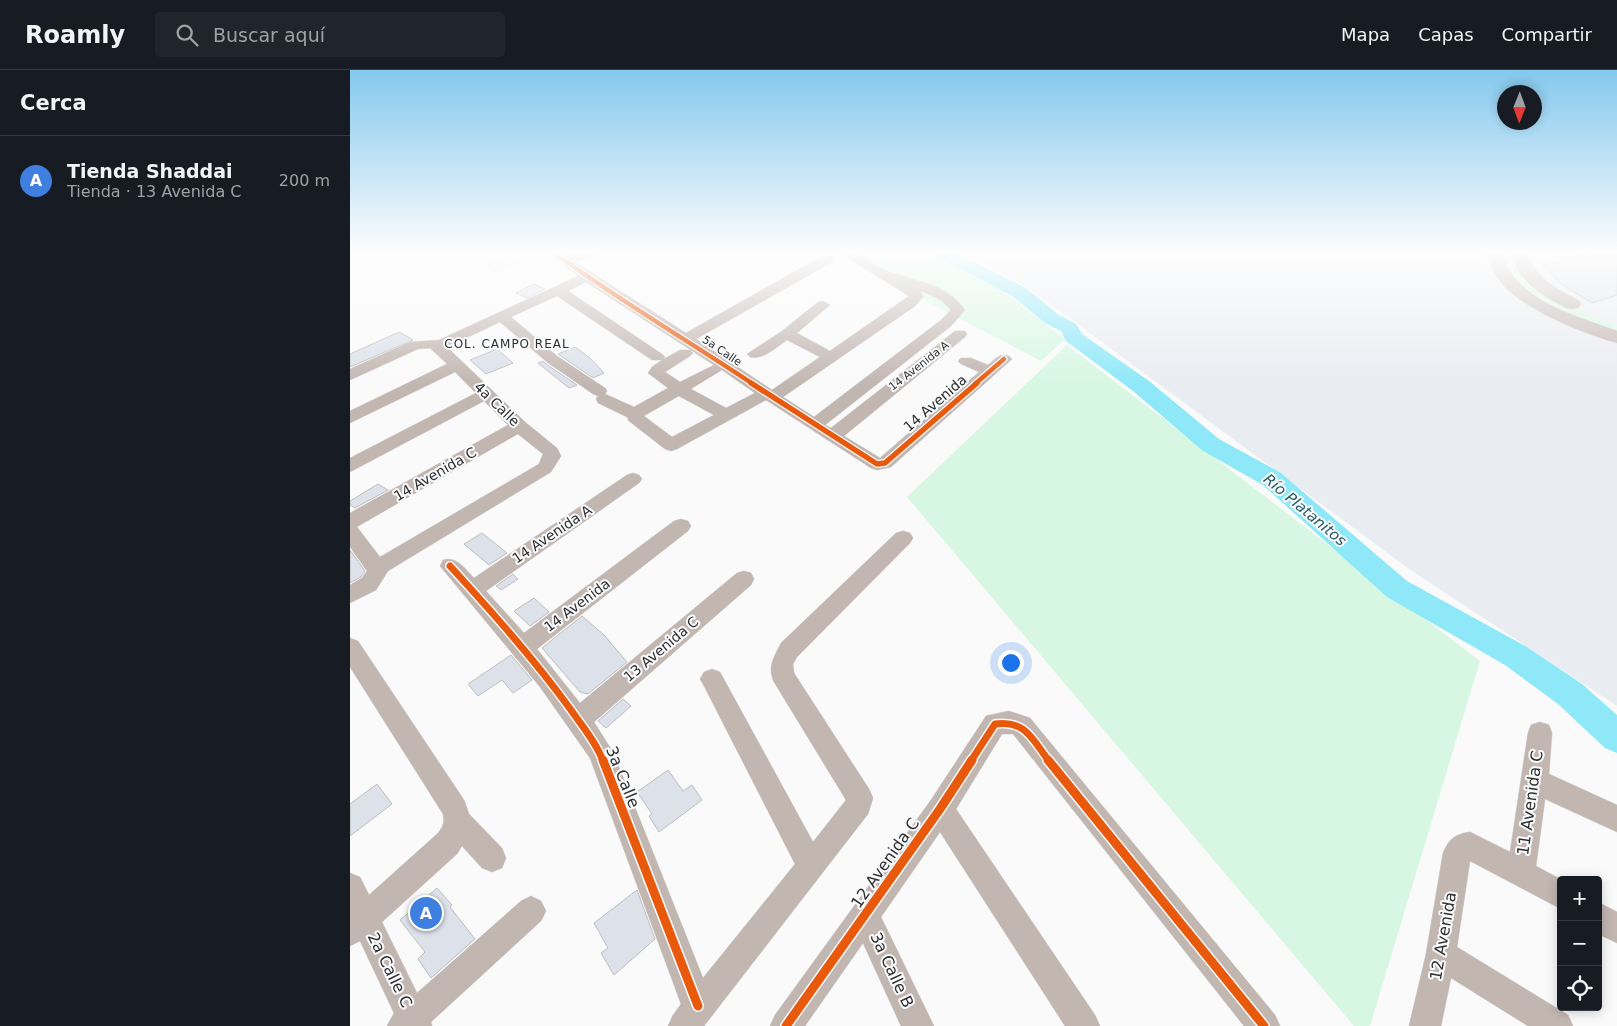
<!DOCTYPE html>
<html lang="es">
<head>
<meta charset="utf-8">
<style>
  :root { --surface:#171b24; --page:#20242c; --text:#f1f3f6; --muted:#9ea1a6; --line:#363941; --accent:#757576 }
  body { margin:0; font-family:"DejaVu Sans",sans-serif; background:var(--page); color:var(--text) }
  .controls { position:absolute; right:15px; bottom:15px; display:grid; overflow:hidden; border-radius:5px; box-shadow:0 2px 12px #0003 }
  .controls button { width:45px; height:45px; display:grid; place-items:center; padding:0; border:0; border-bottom:1px solid var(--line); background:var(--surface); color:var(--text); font:25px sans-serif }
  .compass { position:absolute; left:1147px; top:15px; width:45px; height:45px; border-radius:50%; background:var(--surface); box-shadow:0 2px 12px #0003; rotate:181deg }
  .you { position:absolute; left:660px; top:592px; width:18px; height:18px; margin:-12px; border:4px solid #fff; border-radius:50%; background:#1a73e8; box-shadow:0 0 0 8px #1a73e833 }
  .badge { display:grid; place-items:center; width:32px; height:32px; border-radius:50%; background:var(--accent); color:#fff; font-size:16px; font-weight:700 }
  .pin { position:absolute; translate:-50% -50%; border:2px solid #fff; box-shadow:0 1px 5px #0006 }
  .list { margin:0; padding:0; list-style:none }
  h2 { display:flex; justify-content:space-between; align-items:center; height:65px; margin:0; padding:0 20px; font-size:21px }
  h2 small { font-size:16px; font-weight:400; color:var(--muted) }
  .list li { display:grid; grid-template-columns:32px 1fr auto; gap:15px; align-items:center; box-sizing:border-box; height:90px; padding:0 20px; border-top:1px solid var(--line) }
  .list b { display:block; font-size:19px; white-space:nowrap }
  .list p { margin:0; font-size:16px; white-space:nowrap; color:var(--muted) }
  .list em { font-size:16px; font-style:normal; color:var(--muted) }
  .icon { flex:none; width:28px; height:28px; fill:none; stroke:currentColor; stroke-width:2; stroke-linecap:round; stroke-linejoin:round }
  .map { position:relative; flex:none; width:1267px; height:956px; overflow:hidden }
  header { display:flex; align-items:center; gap:30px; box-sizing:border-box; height:70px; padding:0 25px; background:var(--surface); border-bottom:1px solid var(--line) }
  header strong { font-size:24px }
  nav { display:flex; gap:28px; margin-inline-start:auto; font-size:18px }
  .search { width:350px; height:45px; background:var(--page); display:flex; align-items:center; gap:12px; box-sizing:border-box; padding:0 18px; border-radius:5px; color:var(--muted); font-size:19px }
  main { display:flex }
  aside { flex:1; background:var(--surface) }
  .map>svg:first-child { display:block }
  .built { fill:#e9ecf1 }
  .green { fill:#d7f7e2 }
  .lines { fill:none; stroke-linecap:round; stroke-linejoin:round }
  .river { fill:#8ee8f8; fill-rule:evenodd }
  .building { fill:#dce1ea; stroke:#bebebe }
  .minor-casing { stroke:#d5d5d6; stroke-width:1 }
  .major-casing { stroke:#d5d5d6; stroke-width:1 }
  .minor { fill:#c2b6b1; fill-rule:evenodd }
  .major { fill:#c3b8b4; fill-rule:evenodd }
  .cycleway-far3-casing { stroke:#f9fafc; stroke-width:7 }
  .cycleway-far2-casing { stroke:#f9fafc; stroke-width:8 }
  .cycleway-far1-casing { stroke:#f9fafc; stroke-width:10 }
  .cycleway-casing { stroke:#f9fafc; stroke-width:12 }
  .cycleway-far3 { stroke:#e8590c; stroke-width:4.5 }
  .cycleway-far2 { stroke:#e8590c; stroke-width:5.5 }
  .cycleway-far1 { stroke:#e8590c; stroke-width:7 }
  .cycleway { stroke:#e8590c; stroke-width:9 }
  .labels { text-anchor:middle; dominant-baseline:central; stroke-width:4; stroke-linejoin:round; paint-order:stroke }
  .far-street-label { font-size:11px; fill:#2e2e2f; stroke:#f9fafc }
  .far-neighbourhood-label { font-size:12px; letter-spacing:1px; fill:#2e2e2f; stroke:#f9fafc }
  .street-label { font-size:14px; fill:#2e2e2f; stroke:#f9fafc }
  .water-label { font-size:15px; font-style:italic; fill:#265c65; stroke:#f9fafc }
  .near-street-label { font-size:16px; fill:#2e2e2f; stroke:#f9fafc }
</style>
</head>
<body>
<header>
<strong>Roamly</strong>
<div class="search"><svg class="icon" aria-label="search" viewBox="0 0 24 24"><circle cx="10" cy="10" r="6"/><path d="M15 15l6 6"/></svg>Buscar aquí</div>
<nav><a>Mapa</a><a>Capas</a><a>Compartir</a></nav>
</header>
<main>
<aside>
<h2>Cerca<small></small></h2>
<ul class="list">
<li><span class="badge" style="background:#3f7fe0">A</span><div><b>Tienda Shaddai</b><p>Tienda · 13 Avenida C</p></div><em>200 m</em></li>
</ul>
</aside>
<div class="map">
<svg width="1267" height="956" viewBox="0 0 1267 956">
  <rect width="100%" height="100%" fill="#fafafb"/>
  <g class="built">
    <path d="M116 182H191L193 183 145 204Z"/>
    <path d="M610 182H1267V636L1062 501 676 216Z"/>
  </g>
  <g class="green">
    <path d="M490 182H581L655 223 715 269 691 291 513 198Z"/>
    <path d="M1153 182H1165L1168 195 1212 234 1267 256V263C1230 247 1162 226 1153 182Z"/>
    <path d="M717 275 1130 591 1020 956H1004L557 427Z"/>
  </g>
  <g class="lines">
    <path class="river" d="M583 182H604L676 218 709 245 726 254 732 264 799 311 869 369 931 403 1057 511 1177 577 1232 614 1267 645V683L1255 678 1208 634 1155 595 1037 527 913 415 853 381 783 321 716 271 711 261 695 253 662 226 586 186Z"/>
  </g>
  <g class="building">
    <path d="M1245 182H1267V225L1242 233 1211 214 1194 196Z"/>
    <path d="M184 214 195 219 177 228 166 223Z"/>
    <path d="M49 262 63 270 0 297V284Z"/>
    <path d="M225 277 240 288 254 303 243 308 208 284Z"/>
    <path d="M147 279 163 293 136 304 120 290Z"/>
    <path d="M193 291 196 294 227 315 219 318 188 293Z"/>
    <path d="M28 414 38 420 5 438 0 435V431Z"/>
    <path d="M132 463 157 483 139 495 114 474Z"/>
    <path d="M0 480 15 501 11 507 0 513Z"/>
    <path d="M163 504 168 509 151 520 146 516Z"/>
    <path d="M184 528 199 542 180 556 164 541Z"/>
    <path d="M232 546 254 565 277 592 238 624 230 622 192 578Z"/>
    <path d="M161 585 182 610 163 623 152 610 128 626 118 614Z"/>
    <path d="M273 629 281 636 256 658 248 651Z"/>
    <path d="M318 700 333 721 342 715 352 730 309 762 299 746 302 744 287 722Z"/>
    <path d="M27 714 42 734 0 766V734Z"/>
    <path d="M87 818 102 835 100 837 125 869 81 908 68 889 75 882 50 850Z"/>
    <path d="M287 820 305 869 264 905 251 883 258 878 244 853Z"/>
  </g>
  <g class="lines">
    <defs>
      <g id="minor">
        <path d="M197 182H211L217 187 231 182H248L246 185 225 192 336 263 472 186H482L483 189 482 192 346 269 422 320 470 287 437 270C427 277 413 290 400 287L397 284 432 261 468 232 473 231 480 235 447 263 480 281 559 226 501 190 491 182C516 182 520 195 540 202 568 212 597 214 615 240L601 256 475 355 481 358 605 261H615L617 264 615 267 494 366 530 388 629 302 611 294 608 291 611 288H621L638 295C645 289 650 283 659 286L662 289 541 397 527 400 521 398 416 330 327 379 321 381 315 379 279 351 277 347 248 333 246 329 248 326 243 324 197 292 150 252 97 277 175 352 207 378 211 386 201 402 38 501 26 520 0 533V515L12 508 17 501 0 477V443L158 355 134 331 0 402V388L126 323 105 302 0 353V341L97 294 80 278 68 279 0 310V299L60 272 89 270 228 206ZM236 212 364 295 330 312 315 302 340 286 343 283 340 280H330L312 290 315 287 312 284 218 221ZM565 218 591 230 601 240 591 250 464 347 433 327 565 236 573 227 570 221ZM207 226 302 290H312L302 297 298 303 318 318 284 337 255 324 257 321 255 318 207 286 161 247ZM372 300 405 323 376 338 341 319ZM329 326 364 345 322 367 294 346ZM168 364 193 384 189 394 30 487 7 457Z"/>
        <path d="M283 403 289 405 292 409 289 413 136 521 174 563 324 451 331 449 338 451 341 456 338 461 187 579 230 633 387 503 394 501 401 503 404 509 401 515 244 652 263 682 353 908 445 794 354 616 350 609 354 602 362 599 370 602 463 772 496 730 424 612C417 597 424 587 431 573L546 463 553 461 560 463 563 468 560 473 447 587 443 594 444 603 519 719 523 728 518 744 354 956H318L323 945 331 934 240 688 190 617 90 496 93 490C107 486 114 498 124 508L277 405Z"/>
        <path d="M0 568 8 571 114 730 119 744 152 778 156 788 152 798 142 802 132 798 112 776 107 784 32 852 67 923 171 831 181 826 191 831 196 841 191 851 81 952 82 956H37L44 943 10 871 0 876V803L10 807 19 825 87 764C93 757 95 753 93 744L0 597Z"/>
        <path d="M659 641 680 648 925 945 930 956H894L663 664H652L606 739 745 945 750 956H715L590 762 531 847 584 956H551L513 873 455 956H420L425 945 581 730 636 646Z"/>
        <path d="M1190 652 1199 655 1202 663 1199 704 1267 735V762L1195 729 1186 796 1212 810 1211 839 1120 791 1107 877 1218 945 1223 956H1178L1101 908 1091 956H1059L1076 884 1093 783C1099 769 1105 764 1120 762L1160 782 1178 663 1181 655Z"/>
        <path d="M1248 832 1267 842V873L1248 864Z"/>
      </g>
      <g id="major">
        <path d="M1135 182H1151C1153 187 1155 194 1159 200 1181 235 1230 247 1267 261V273C1235 264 1180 242 1156 218 1146 208 1141 195 1135 182Z"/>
        <path d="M1163 182H1179C1182 207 1207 219 1228 230L1231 234 1228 238 1222 239 1216 238C1194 226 1164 210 1163 182Z"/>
      </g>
    </defs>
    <use href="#minor" class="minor-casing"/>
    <use href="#major" class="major-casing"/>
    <use href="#minor" class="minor"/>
    <use href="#major" class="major"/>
    <defs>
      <g id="cycleway-far3">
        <path d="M203 182C267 229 337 270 403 314"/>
        <path d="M625 314 654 289"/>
      </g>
      <path id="cycleway-far2" d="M401 313 527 394 535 393 627 313"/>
      <g id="cycleway-far1">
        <path d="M100 496C142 542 184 589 221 640 232 656 246 672 253 691"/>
        <path d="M621 691 645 654C676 650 682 669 699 691"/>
      </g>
      <g id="cycleway">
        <path d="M253 690 348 936"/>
        <path d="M698 690 914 956"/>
        <path d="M436 956 590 739 622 690"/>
      </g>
    </defs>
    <use href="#cycleway-far3" class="cycleway-far3-casing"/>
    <use href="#cycleway-far2" class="cycleway-far2-casing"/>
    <use href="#cycleway-far1" class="cycleway-far1-casing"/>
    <use href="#cycleway" class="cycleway-casing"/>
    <use href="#cycleway-far3" class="cycleway-far3"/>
    <use href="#cycleway-far2" class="cycleway-far2"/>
    <use href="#cycleway-far1" class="cycleway-far1"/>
    <use href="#cycleway" class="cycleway"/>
  </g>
  <linearGradient id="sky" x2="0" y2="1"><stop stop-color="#84c9ee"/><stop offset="0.58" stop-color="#fdfdfd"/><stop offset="1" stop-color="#fdfdfd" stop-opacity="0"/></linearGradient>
  <rect width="1267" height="315" fill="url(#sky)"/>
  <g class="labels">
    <g class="far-street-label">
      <text transform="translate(372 281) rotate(34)">5a Calle</text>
      <text transform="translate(569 296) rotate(-38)">14 Avenida A</text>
    </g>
    <g class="far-neighbourhood-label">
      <text x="157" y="274">COL. CAMPO REAL</text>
    </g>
    <g class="street-label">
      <text transform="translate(585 333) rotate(-41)">14 Avenida</text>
      <text transform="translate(147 334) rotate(44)">4a Calle</text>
      <text transform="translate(85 404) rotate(-30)">14 Avenida C</text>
      <text transform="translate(202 464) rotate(-34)">14 Avenida A</text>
      <text transform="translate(227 535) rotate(-37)">14 Avenida</text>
      <text transform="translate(311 579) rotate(-40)">13 Avenida C</text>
    </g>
    <g class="water-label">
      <text transform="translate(955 440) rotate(40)">Río Platanitos</text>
    </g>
    <g class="near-street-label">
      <text transform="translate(273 707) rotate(68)">3a Calle</text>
      <text transform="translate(1180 733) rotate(-82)">11 Avenida C</text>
      <text transform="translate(535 793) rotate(-55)">12 Avenida C</text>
      <text transform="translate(1093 866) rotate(-80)">12 Avenida</text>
      <text transform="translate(40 900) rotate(64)">2a Calle C</text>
      <text transform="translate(542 900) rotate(65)">3a Calle B</text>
    </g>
  </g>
</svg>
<div class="controls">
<button>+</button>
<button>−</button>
<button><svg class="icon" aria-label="locate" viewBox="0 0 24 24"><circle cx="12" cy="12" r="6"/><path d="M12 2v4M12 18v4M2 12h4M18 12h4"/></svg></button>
</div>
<svg class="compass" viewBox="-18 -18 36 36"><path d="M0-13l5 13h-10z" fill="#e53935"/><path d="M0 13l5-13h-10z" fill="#9ea1a6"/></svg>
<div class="you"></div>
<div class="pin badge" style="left:76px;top:843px;background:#3f7fe0">A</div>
</div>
</main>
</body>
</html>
